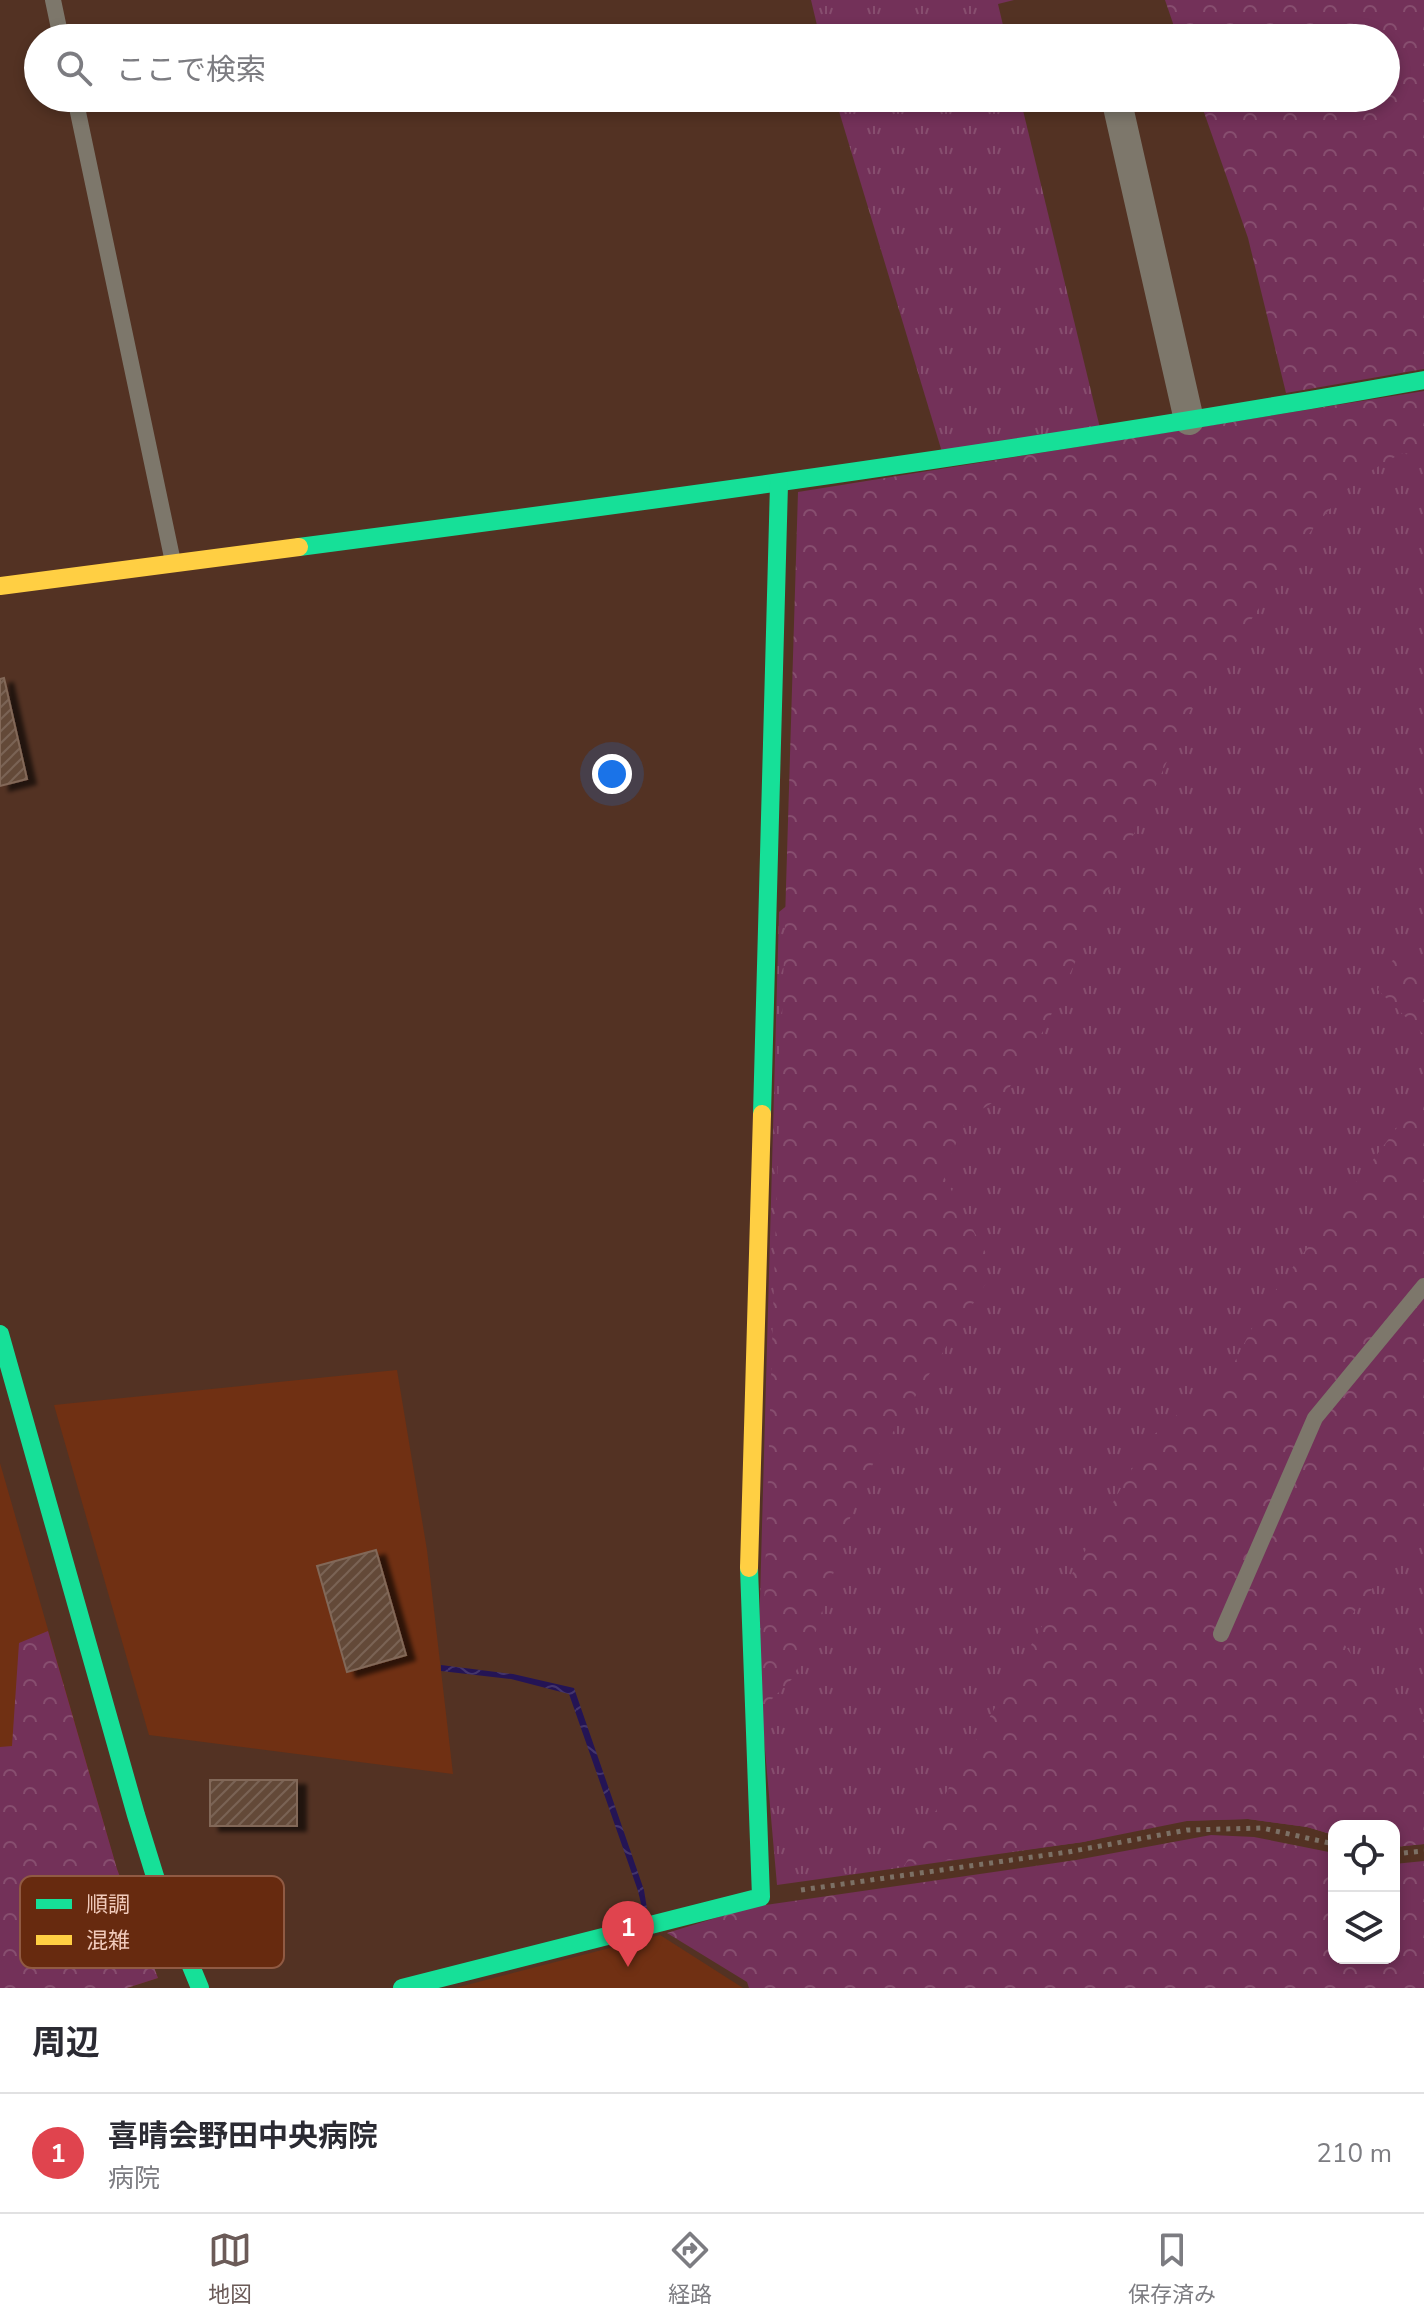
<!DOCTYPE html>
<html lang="ja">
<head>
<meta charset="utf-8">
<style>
  :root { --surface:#fff; --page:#f2f2f3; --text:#2b2b33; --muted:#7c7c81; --line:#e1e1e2; --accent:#6b5b58 }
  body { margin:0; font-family:"Nunito Sans","Noto Sans JP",sans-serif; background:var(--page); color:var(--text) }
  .controls { position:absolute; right:24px; bottom:24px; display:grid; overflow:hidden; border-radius:16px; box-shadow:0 4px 12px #0003 }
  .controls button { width:72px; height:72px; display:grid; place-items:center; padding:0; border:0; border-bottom:2px solid var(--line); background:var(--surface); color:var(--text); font:40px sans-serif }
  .you { position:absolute; left:612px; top:774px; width:28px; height:28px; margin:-20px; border:6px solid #fff; border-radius:50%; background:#1a73e8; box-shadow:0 0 0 12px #1a73e833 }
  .badge { display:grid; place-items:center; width:52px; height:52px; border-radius:50%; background:var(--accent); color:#fff; font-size:26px; font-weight:700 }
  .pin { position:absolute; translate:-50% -66px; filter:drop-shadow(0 2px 4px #0008) }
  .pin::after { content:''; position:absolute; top:42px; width:28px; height:24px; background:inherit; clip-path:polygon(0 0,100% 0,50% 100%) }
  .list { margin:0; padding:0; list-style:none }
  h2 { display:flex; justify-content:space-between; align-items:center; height:104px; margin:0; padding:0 32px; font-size:34px }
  h2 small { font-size:26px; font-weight:400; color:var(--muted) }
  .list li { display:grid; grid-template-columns:52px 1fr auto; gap:24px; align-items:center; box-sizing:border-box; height:120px; padding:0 32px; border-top:2px solid var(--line) }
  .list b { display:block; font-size:30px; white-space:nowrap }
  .list p { margin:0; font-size:26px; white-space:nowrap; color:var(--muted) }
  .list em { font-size:26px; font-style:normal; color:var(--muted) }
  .icon { flex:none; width:44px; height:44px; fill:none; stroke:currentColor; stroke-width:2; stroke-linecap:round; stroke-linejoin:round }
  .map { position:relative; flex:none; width:1424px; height:1988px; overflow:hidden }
  .search { position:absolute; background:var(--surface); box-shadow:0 4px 12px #0003; left:24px; right:24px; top:24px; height:88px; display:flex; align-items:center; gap:20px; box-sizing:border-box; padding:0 28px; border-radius:44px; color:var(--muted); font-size:30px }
  .sheet { height:224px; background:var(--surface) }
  nav { display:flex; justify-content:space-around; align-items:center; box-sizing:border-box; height:112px; border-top:2px solid var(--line); background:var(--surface); font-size:22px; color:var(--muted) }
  nav a { display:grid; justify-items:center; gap:4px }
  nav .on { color:var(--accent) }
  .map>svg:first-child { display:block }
  .built { fill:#703013 }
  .grass { fill:url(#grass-tufts) }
  .forest { fill:url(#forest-crowns) }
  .water { fill:url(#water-waves) }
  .building { fill:url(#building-hatch); stroke:#826858; stroke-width:2; filter:url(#shadow) }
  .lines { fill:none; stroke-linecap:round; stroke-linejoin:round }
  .path { stroke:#7c7065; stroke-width:5; stroke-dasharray:4 6; stroke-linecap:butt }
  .lane { stroke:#7d776b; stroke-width:16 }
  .street { stroke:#7d776b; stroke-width:30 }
  .fast { stroke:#16e098; stroke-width:18 }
  .slow { stroke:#ffcf43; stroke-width:18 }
  .key { fill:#672a0f; stroke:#905a43; stroke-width:2 }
  .key-label { font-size:22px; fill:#f0cabb }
</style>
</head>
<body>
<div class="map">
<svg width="1424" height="1988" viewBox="0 0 1424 1988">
  <defs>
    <pattern id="grass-tufts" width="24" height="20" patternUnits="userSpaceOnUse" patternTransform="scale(2)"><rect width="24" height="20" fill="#733159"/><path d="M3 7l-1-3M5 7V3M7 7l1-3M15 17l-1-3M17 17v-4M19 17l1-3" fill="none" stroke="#874e6f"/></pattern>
    <pattern id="forest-crowns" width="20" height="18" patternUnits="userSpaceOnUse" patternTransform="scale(2)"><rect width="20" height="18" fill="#733159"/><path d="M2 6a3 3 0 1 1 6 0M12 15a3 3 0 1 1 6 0" fill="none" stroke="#874e6f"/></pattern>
    <pattern id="water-waves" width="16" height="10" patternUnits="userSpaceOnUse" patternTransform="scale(2)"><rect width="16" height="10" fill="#241455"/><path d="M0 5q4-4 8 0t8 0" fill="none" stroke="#44356c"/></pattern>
    <pattern id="building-hatch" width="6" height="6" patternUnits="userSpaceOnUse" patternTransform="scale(2)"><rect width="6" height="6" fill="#634a39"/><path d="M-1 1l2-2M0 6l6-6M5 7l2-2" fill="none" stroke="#7a6354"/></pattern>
    <filter id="shadow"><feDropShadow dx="9" dy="5" stdDeviation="2" flood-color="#0009"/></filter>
  </defs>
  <rect width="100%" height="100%" fill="#533223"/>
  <g class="built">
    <path d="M397 1370 427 1550 453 1774 149 1735 54 1405Z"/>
    <path d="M0 1463 117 1869 158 1978 127 1988H0Z"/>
    <path d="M660 1935 743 1988H455Z"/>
  </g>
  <g class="grass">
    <path d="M811 0H1014L998 4 1006 38H820Z"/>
    <path d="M835 98H1020L1100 428 942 452Z"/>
    <path d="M1424 391V1844L1394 1847V1826H1334V1835L1307 1827 1248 1819 1175 1821 1083 1842 777 1885 758 1671 779 912Z"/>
  </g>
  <g class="forest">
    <path d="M1165 0H1424V369L1286 393 1248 238 1199 98H1386V38H1178Z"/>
    <path d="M1424 391V452L1400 454 1355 480 1311 531 1191 709 1046 1026 1005 1095 966 1119 943 1175 988 1257 986 1283 860 1485 816 1631 792 1679 761 1710 798 492Z"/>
    <path d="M1393 960 1424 966V1035L1378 990 1382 974Z"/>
    <path d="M1424 1085V1521L1348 1620 1340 1638C1364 1674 1382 1699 1424 1717V1844L1394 1847V1826H1334V1835L1307 1827 1248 1819 1187 1821 1083 1842 904 1866 1150 1438 1231 1369 1263 1307 1408 1113Z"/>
    <path d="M48 1631 117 1869 158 1978 127 1988H0V1747L12 1746 19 1643Z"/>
    <path d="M1211 1835 1254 1837 1334 1853V1958H1394V1864L1424 1861V1988H749L747 1982 667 1933 751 1907 1076 1860Z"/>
  </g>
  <path class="water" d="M441 1665 513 1674 574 1688 644 1890 648 1915 644 1916 638 1891 569 1694 511 1679 441 1671Z"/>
  <g class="building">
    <path d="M4 678 27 779 0 786V679Z"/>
    <path d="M376 1550 406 1655 347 1672 317 1566Z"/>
    <rect x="210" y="1780" width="87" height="46"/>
  </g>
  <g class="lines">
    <g class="path">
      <path d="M1394 1854 1424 1851"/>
      <path d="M801 1890 1068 1852 1187 1830 1262 1828 1334 1844"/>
    </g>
    <g class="lane">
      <path d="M53 0 61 38"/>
      <path d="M75 98 173 562"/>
      <path d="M1221 1634 1315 1418 1424 1286"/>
    </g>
    <path class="street" d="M1116 98 1189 420"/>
    <g class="fast">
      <path d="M299 547C675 498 1051 447 1424 380"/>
      <path d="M762 1114 779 484"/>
      <path d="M0 1334 136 1815 158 1886 200 1988"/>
      <path d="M402 1988 761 1897 749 1568"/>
    </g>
    <g class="slow">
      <path d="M0 586 299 547"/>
      <path d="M749 1568 762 1114"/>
    </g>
  </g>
  <rect x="20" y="1876" width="264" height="92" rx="12" class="key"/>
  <rect x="36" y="1899" width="36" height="10" fill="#16e098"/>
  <rect x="36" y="1935" width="36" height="10" fill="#ffcf43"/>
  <g class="key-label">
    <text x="86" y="1912">順調</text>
    <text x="86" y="1948">混雑</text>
  </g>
</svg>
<div class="controls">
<button><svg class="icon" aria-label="locate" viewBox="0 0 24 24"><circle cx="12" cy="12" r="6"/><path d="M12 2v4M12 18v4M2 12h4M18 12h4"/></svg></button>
<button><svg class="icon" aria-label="layers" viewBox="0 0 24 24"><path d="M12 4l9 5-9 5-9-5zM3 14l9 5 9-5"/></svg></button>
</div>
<div class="you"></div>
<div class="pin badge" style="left:628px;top:1967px;background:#e0444e">1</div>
<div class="search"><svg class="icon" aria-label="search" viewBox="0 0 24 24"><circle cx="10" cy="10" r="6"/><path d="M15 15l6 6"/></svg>ここで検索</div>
</div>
<section class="sheet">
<h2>周辺<small></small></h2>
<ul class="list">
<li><span class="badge" style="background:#e0444e">1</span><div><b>喜晴会野田中央病院</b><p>病院</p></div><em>210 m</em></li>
</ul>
</section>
<nav>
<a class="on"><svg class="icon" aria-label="map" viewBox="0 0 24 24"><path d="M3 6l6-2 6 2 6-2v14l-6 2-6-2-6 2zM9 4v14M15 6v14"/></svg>地図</a>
<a><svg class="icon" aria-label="directions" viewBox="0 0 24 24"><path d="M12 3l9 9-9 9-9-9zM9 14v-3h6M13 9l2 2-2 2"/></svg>経路</a>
<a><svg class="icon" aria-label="saved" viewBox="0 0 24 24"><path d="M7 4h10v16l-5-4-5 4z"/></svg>保存済み</a>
</nav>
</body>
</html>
